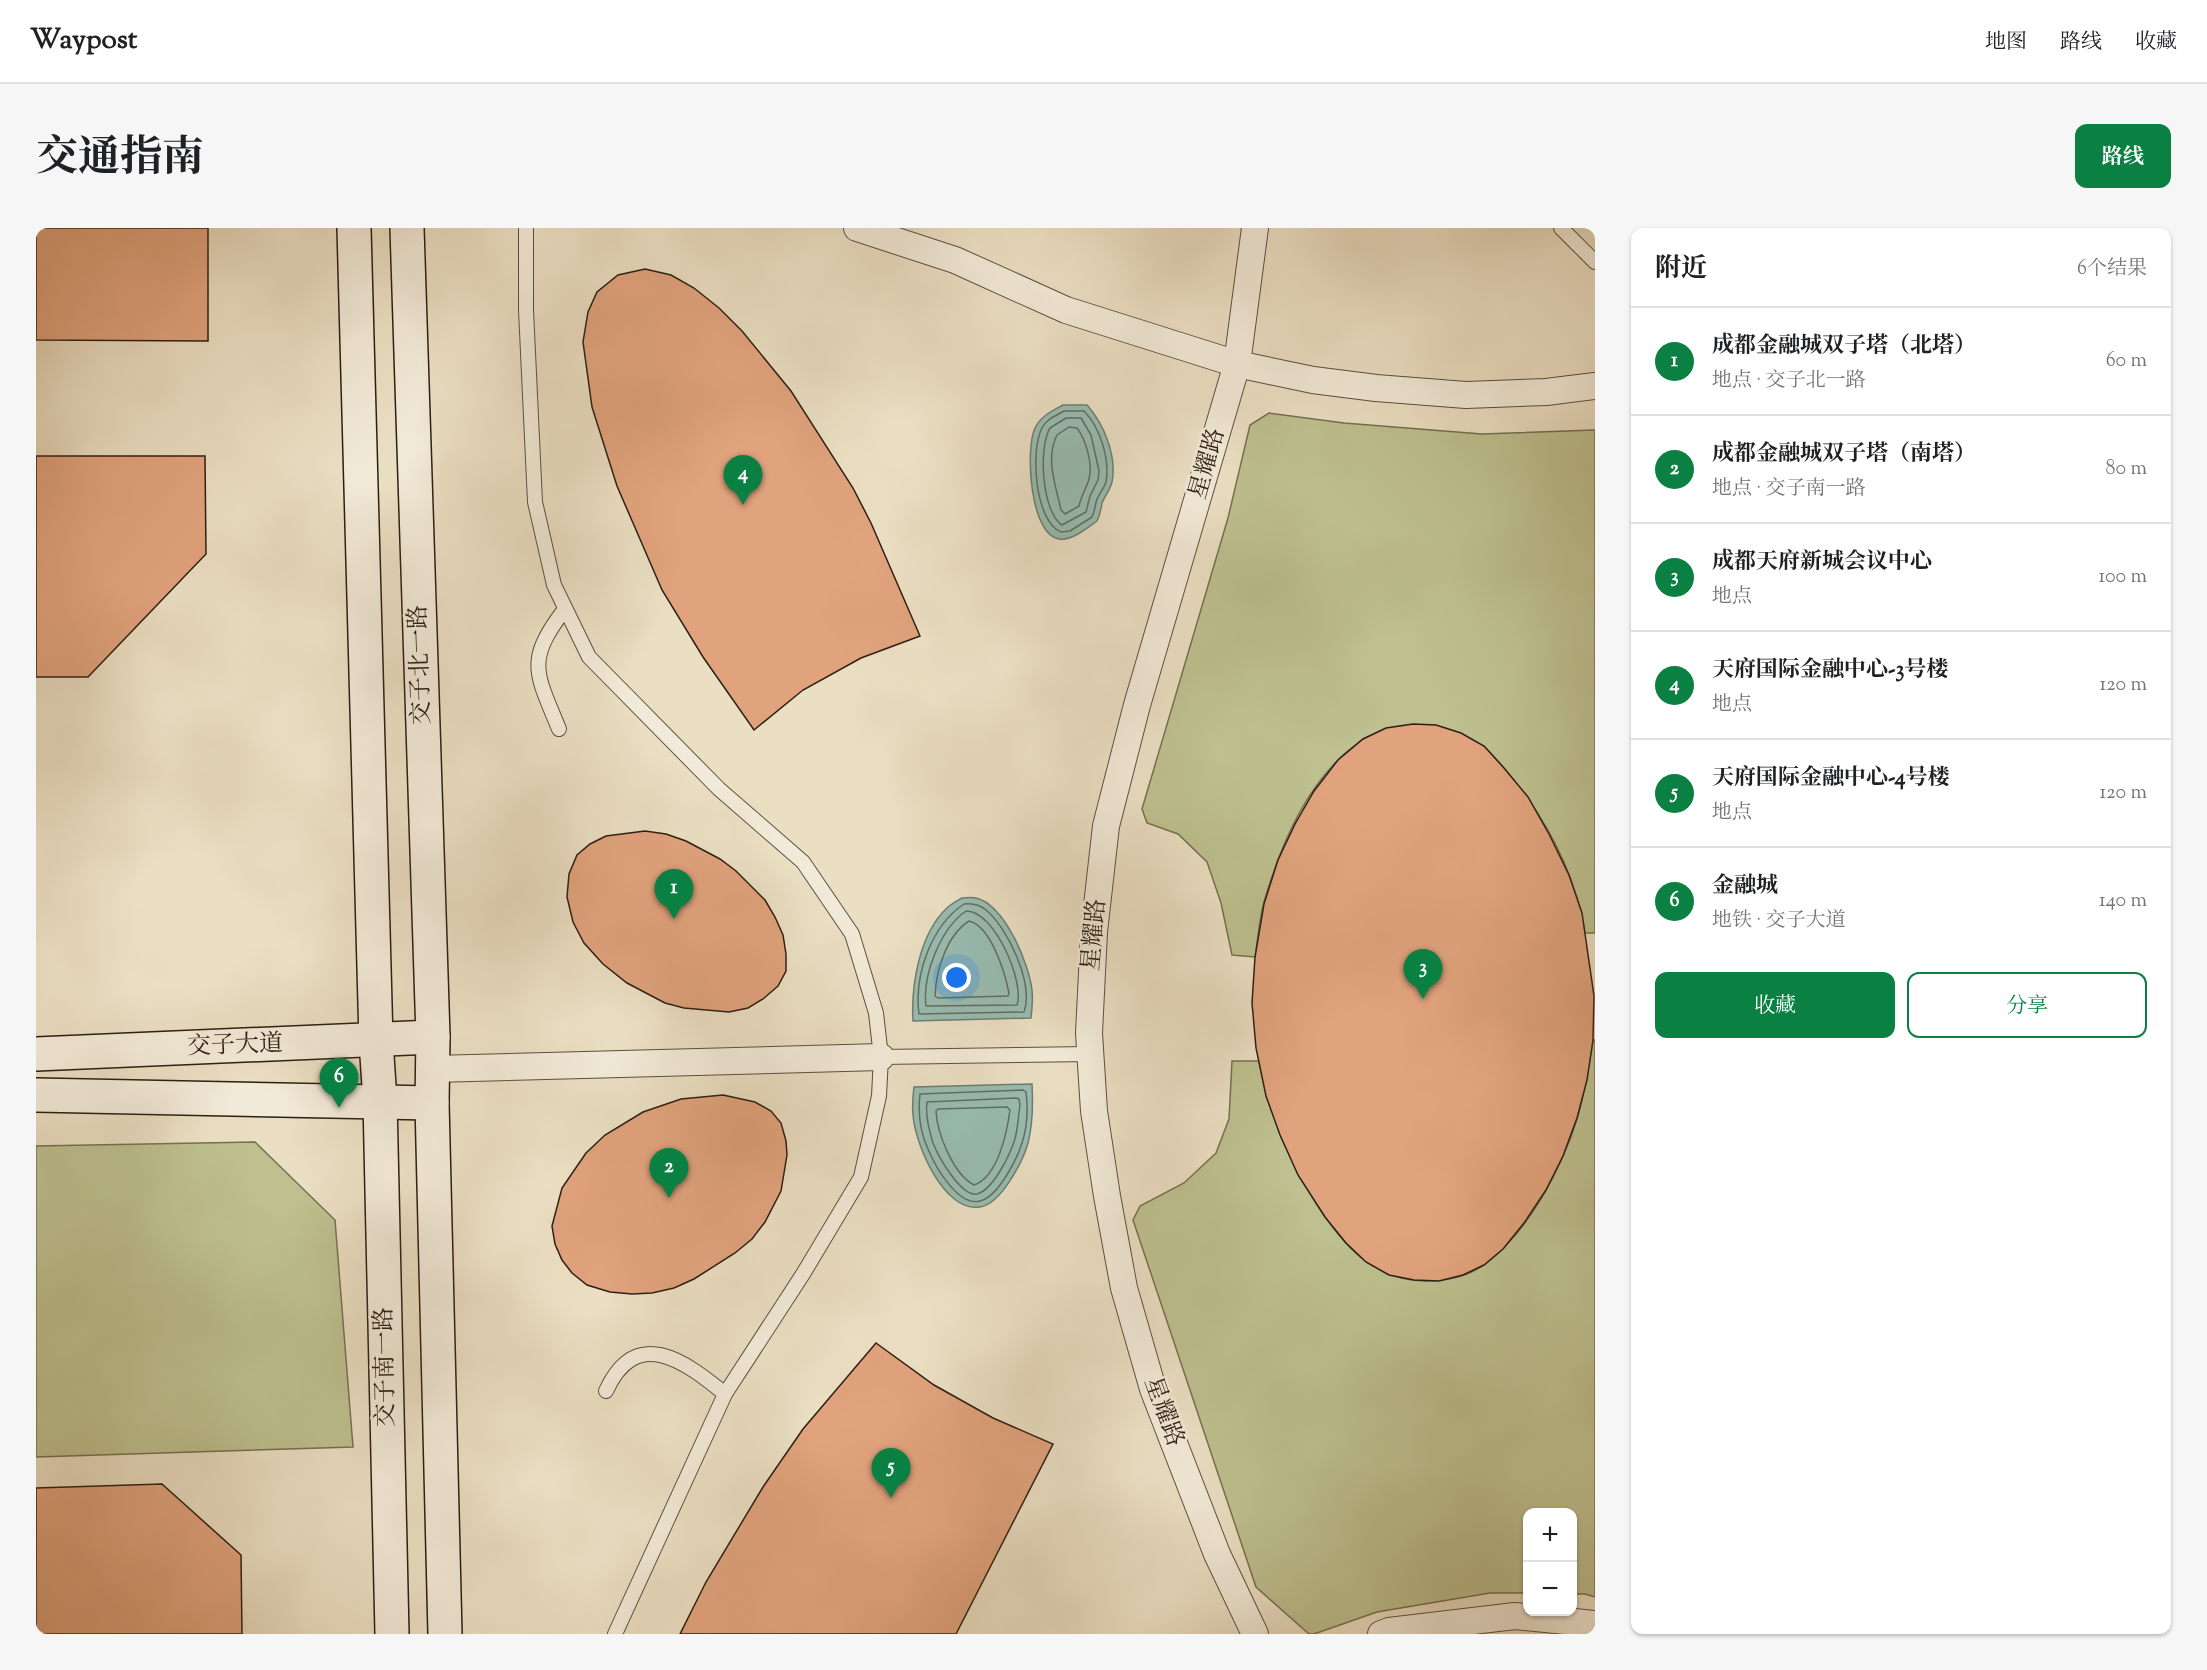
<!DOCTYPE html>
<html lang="zh">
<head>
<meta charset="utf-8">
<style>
  :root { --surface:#fff; --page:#f6f6f6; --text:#202124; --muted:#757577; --line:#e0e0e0; --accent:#0b8043 }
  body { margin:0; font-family:"Sorts Mill Goudy","Noto Serif SC",serif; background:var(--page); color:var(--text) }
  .controls { position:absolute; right:18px; bottom:18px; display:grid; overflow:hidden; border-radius:12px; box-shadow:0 2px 4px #0004 }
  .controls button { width:54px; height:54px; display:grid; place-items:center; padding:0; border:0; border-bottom:2px solid var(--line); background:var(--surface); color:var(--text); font:30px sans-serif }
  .you { position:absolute; left:921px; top:750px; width:21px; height:21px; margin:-15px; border:4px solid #fff; border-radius:50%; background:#1a73e8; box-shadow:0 0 0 9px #1a73e833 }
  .badge { display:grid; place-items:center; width:39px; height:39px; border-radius:50%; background:var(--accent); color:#fff; font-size:20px; font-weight:700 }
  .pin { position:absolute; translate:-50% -50px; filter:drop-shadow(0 2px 3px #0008) }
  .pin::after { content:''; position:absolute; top:32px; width:21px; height:18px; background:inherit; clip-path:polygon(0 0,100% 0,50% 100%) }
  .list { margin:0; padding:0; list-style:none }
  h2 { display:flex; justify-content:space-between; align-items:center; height:78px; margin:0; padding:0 24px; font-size:26px }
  h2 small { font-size:20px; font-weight:400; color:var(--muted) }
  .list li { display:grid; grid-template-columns:39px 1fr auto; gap:18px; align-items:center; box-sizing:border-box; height:108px; padding:0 24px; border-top:2px solid var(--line) }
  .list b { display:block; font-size:22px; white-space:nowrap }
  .list p { margin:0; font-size:20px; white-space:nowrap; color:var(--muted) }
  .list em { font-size:20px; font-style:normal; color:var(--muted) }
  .actions { display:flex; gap:12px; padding:18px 24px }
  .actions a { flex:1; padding:14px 0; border:2px solid var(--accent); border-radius:12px; text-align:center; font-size:21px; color:var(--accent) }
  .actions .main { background:var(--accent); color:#fff }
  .map { position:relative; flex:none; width:1559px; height:1406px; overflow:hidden; border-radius:12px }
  header { display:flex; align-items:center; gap:36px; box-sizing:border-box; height:84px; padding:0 30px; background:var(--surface); border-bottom:2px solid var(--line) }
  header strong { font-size:28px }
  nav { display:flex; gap:33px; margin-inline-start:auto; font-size:21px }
  .intro { display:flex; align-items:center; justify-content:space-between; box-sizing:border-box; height:144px; padding:0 36px }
  h1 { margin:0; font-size:42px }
  .button { padding:15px 27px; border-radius:12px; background:var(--accent); color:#fff; font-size:21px; font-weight:700 }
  main { display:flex; gap:36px; padding:0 36px }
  aside { flex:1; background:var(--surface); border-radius:12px; box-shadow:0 2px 4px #0004 }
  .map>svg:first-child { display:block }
  .green { fill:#bec08f; stroke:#757051; stroke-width:1.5 }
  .water { fill:#98bdb2; stroke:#6d7e72; stroke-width:1.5 }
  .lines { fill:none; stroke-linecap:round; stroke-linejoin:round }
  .shore { stroke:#626e62; stroke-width:1.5 }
  .building { fill:#e1a37d; stroke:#2c1f13; stroke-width:1.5 }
  .lane-casing { stroke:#5c4f3f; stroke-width:16 }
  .street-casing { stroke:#5c4f3f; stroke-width:28 }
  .secondary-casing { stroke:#2c1f13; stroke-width:36 }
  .lane { stroke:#f2ead8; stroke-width:14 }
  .street { stroke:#f2ead8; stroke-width:26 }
  .secondary { stroke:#f2ead8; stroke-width:33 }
  .labels { text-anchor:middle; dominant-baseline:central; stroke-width:5; stroke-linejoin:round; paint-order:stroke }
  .street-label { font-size:24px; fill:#2c1f13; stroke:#f2ead8 }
</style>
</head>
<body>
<header>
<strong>Waypost</strong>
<nav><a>地图</a><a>路线</a><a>收藏</a></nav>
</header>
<div class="intro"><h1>交通指南</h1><a class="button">路线</a></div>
<main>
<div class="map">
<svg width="1559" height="1406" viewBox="0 0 1559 1406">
  <rect width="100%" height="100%" fill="#ebdfc3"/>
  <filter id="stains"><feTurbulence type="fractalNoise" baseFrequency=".00333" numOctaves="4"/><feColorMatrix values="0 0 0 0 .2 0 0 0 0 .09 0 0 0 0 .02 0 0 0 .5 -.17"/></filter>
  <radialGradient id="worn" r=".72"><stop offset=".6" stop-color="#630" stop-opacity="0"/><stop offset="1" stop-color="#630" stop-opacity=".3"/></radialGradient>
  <g class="green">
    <path d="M1233 185 1308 195 1446 206 1559 202V705H1549C1537 633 1498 570 1448 518L1327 511C1319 518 1309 524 1302 532 1265 569 1242 625 1228 674 1223 692 1222 711 1219 729L1196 727 1185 675 1171 634 1142 606 1111 595 1106 581 1192 290 1214 197Z"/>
    <path d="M1557 812H1559V1369L1549 1366H1537L1536 1284H1492L1491 1365H1454L1341 1384 1278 1406H1273L1220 1359 1097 992 1104 978 1148 955 1180 925 1193 891 1196 833H1223C1233 885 1252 930 1280 975 1307 1017 1336 1052 1389 1053 1410 1053 1432 1049 1449 1036 1492 1005 1527 938 1542 888 1549 863 1553 838 1557 812Z"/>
    <path d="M219 914 299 992 317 1219 0 1229V918Z"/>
  </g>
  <g class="water">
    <path d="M1027 177H1051C1068 196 1081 228 1076 254 1074 262 1069 268 1066 275 1065 282 1064 287 1061 293 1051 300 1036 313 1023 311 994 307 989 221 999 200 1005 188 1016 183 1027 177Z"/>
    <path d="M926 670C930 670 936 669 940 670 969 677 993 736 996 762 997 771 996 781 995 790L877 793C875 758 883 706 911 680 915 676 921 673 926 670Z"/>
    <path d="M996 856C997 875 997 896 992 915 987 933 965 976 944 979 908 985 879 916 877 887 876 878 877 868 878 859Z"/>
  </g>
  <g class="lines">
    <g class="shore">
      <path d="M1028 183H1048C1064 199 1074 231 1070 254 1068 260 1064 265 1061 271 1059 277 1059 283 1056 289L1034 303 1025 304C999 294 994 222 1006 200 1010 191 1020 188 1028 183Z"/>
      <path d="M1030 190H1045L1055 207 1063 243 1062 252 1054 268 1050 284 1026 297C1006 284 1002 220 1014 200Z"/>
      <path d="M1033 199 1041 200C1050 212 1057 236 1053 251 1051 259 1045 268 1043 278L1029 286 1025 282C1020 258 1009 231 1021 207Z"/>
      <path d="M928 676C936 675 943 676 950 682 972 700 998 756 988 784L883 786C878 747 895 698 928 676Z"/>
      <path d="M930 683C958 682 989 754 981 777L890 778C886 747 905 700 930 683Z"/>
      <path d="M933 693C955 698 969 745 973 765L972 768 902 770 899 768C900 743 910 708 933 693Z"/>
      <path d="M987 862 990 864C992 880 991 900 986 915 981 931 962 969 944 973 922 979 899 938 892 921 884 904 882 884 884 866Z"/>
      <path d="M980 870 983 871 984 877C982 889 982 903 978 914 973 928 957 962 941 966 925 969 902 928 897 915 893 902 889 887 891 874Z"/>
      <path d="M971 879 974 882C971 904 962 949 938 957 917 946 901 905 900 883L902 881Z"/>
    </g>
  </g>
  <g class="building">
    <path d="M0 0H172V113L0 112Z"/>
    <path d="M609 41 635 47 658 60 683 80 706 103 755 163 817 260 835 295 884 408 825 430 767 462 718 502 667 429 626 362 581 258 556 179 547 114 552 84 561 64 582 47Z"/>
    <path d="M0 228H169L170 326 52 449H0Z"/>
    <path d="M1377 496 1400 497 1425 505 1448 518 1468 540 1492 569 1513 606 1533 647 1546 685 1558 768 1557 812 1551 852 1541 890 1527 928 1510 962 1488 995 1467 1021 1448 1037 1427 1047 1403 1053 1378 1052 1353 1047 1330 1034 1310 1015 1289 989 1262 947 1244 907 1230 868 1220 820 1216 775 1219 729 1228 676 1242 632 1259 596 1278 563 1302 532 1327 511 1350 500Z"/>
    <path d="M609 603 630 606 650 613 684 631 700 643 729 672 739 689 747 707 750 726V743L742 758 727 771 712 780 693 784 648 780 629 775 591 755 567 736 548 715 537 694 531 669 533 646 541 627 554 616 570 608Z"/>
    <path d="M687 867 719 874 735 883 745 895 750 913 751 927 745 963 729 994 716 1011 699 1025 658 1051 638 1060 616 1065 596 1066 574 1064 551 1057 536 1045 526 1032 519 1016 516 998 526 960 550 925 569 907 607 884 645 871Z"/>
    <path d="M840 1115 898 1157 957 1190 1017 1216 920 1406H644L670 1354 727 1259 767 1201Z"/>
    <path d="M126 1256 205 1327 206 1406H0V1260Z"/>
  </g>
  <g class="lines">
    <defs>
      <g id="lane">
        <path d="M490 0V82L499 274 518 357 553 429 683 561 767 634 816 706 840 785 845 829 843 868 825 949 767 1046 689 1166 579 1406"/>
        <path d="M1525 0 1559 34"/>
        <path d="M523 501C500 445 489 433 529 381"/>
        <path d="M845 829 1055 826"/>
        <path d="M570 1163C600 1097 649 1133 689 1166"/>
      </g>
      <g id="street">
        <path d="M821 0 919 32 1030 82 1201 136 1277 152 1340 160 1430 167 1510 164 1559 158"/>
        <path d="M1219 0 1201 136 1101 477 1070 598 1058 704 1053 805 1058 883 1071 968 1088 1060 1117 1161 1181 1326 1219 1406"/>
        <path d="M397 841 845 829"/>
        <path d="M1345 1406 1353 1403 1479 1388 1559 1396"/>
      </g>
      <g id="secondary">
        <path d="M318 0 340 813 344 873 356 1406"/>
        <path d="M371 0 397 809 396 875 409 1406"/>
        <path d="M0 826 397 809"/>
        <path d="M0 867 396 875"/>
      </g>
    </defs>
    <use href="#lane" class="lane-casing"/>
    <use href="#street" class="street-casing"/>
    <use href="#secondary" class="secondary-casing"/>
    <use href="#lane" class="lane"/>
    <use href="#street" class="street"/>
    <use href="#secondary" class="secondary"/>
  </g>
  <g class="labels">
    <g class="street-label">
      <text transform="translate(1172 236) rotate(-74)">星耀路</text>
      <text transform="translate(385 437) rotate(-92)">交子北一路</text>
      <text transform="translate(1059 707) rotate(-85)">星耀路</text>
      <text transform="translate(199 818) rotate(-2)">交子大道</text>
      <text transform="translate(350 1139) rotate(-91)">交子南一路</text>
      <text transform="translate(1127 1184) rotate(70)">星耀路</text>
    </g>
  </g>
  <rect width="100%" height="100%" filter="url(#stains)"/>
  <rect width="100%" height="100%" fill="url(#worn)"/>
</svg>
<div class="controls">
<button>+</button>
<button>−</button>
</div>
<div class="you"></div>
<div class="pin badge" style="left:638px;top:691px">1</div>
<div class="pin badge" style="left:633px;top:970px">2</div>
<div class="pin badge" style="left:1387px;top:771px">3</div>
<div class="pin badge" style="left:707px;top:277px">4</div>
<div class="pin badge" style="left:855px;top:1270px">5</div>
<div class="pin badge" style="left:303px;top:880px">6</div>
</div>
<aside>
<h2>附近<small>6个结果</small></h2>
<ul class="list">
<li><span class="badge">1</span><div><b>成都金融城双子塔（北塔）</b><p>地点 · 交子北一路</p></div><em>60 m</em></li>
<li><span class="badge">2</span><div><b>成都金融城双子塔（南塔）</b><p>地点 · 交子南一路</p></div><em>80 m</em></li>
<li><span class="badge">3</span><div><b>成都天府新城会议中心</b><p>地点</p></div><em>100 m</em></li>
<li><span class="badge">4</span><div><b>天府国际金融中心-3号楼</b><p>地点</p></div><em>120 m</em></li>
<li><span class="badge">5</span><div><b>天府国际金融中心-4号楼</b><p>地点</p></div><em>120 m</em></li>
<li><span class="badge">6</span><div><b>金融城</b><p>地铁 · 交子大道</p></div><em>140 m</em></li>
</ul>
<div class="actions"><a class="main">收藏</a><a>分享</a></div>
</aside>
</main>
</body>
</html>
